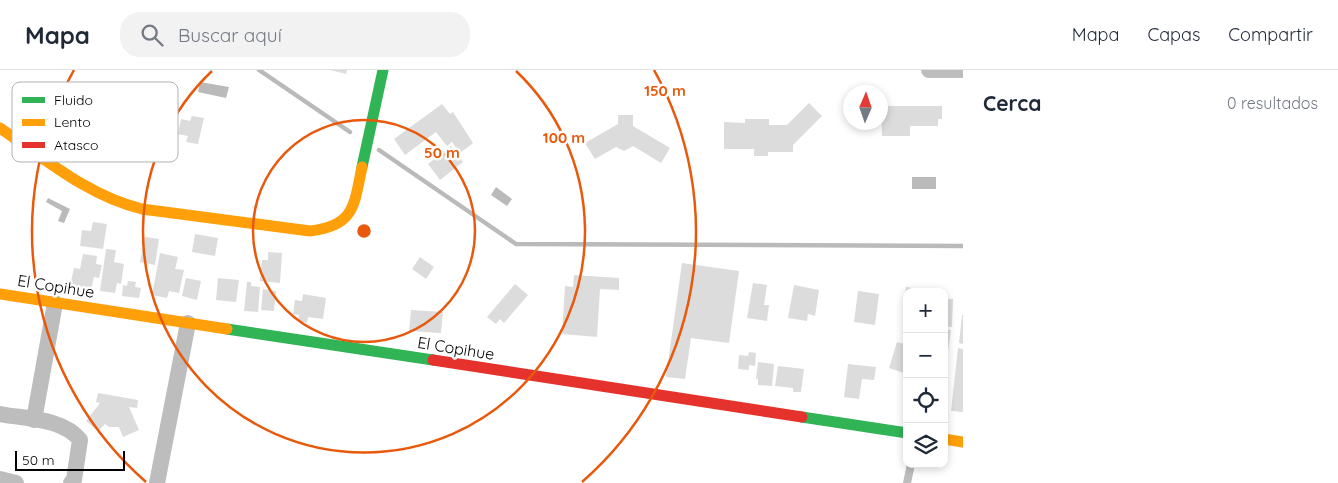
<!DOCTYPE html>
<html lang="es">
<head>
<meta charset="utf-8">
<style>
  :root { --surface:#fff; --page:#f2f2f3; --text:#1f2937; --muted:#747a83; --line:#e0e1e3 }
  body { margin:0; font-family:Quicksand,sans-serif; background:var(--page); color:var(--text) }
  .controls { position:absolute; right:15px; bottom:15px; display:grid; overflow:hidden; border-radius:10px; box-shadow:0 2px 8px #0003 }
  .controls button { width:45px; height:45px; display:grid; place-items:center; padding:0; border:0; border-bottom:1px solid var(--line); background:var(--surface); color:var(--text); font:25px sans-serif }
  .compass { position:absolute; left:843px; top:15px; width:45px; height:45px; border-radius:50%; background:var(--surface); box-shadow:0 2px 8px #0003; rotate:2deg }
  .scale { position:absolute; left:15px; bottom:12px; width:110px; box-sizing:border-box; padding-left:5px; border:2px solid #000; border-top:0; font-size:14px; line-height:18px; white-space:nowrap; color:#000; -webkit-text-stroke:4px #fff; paint-order:stroke }
  .list { margin:0; padding:0; list-style:none }
  h2 { display:flex; justify-content:space-between; align-items:center; height:65px; margin:0; padding:0 20px; font-size:21px }
  h2 small { font-size:16px; font-weight:400; color:var(--muted) }
  .icon { flex:none; width:28px; height:28px; fill:none; stroke:currentColor; stroke-width:2; stroke-linecap:round; stroke-linejoin:round }
  .map { position:relative; flex:none; width:963px; height:413px; overflow:hidden }
  header { display:flex; align-items:center; gap:30px; box-sizing:border-box; height:70px; padding:0 25px; background:var(--surface); border-bottom:1px solid var(--line) }
  header strong { font-size:24px }
  nav { display:flex; gap:28px; margin-inline-start:auto; font-size:18px }
  .search { width:350px; height:45px; background:var(--page); display:flex; align-items:center; gap:12px; box-sizing:border-box; padding:0 18px; border-radius:20px; color:var(--muted); font-size:19px }
  main { display:flex }
  aside { flex:1; background:var(--surface) }
  .map>svg:first-child { display:block }
  .water { fill:#bababa }
  .lines { fill:none; stroke-linecap:round; stroke-linejoin:round }
  .stream { stroke:#bababa; stroke-width:4.5 }
  .building { fill:#dcdcdc }
  .lane { stroke:#bdbdbd; stroke-width:8 }
  .street { stroke:#bdbdbd; stroke-width:16 }
  .fast { stroke:#30b455; stroke-width:11 }
  .slow { stroke:#ff9f0a; stroke-width:11 }
  .jam { stroke:#e5322d; stroke-width:11 }
  .ring { fill:none; stroke:#e8590c; stroke-width:2.5 }
  .labels { text-anchor:middle; dominant-baseline:central; stroke-width:5; stroke-linejoin:round; paint-order:stroke }
  .street-label { font-size:16px; fill:#000; stroke:#fff }
  .key { fill:#fff; stroke:#b2b2b2; stroke-width:1 }
  .key-label { font-size:14px; fill:#000 }
  .centre { fill:#e8590c; stroke:#fff; stroke-width:2.5 }
  .ring-label { font-size:15px; text-anchor:middle; font-weight:bold; fill:#e8590c; stroke:#fff; stroke-width:5; stroke-linejoin:round; paint-order:stroke }
</style>
</head>
<body>
<header>
<strong>Mapa</strong>
<div class="search"><svg class="icon" aria-label="search" viewBox="0 0 24 24"><circle cx="10" cy="10" r="6"/><path d="M15 15l6 6"/></svg>Buscar aquí</div>
<nav><a>Mapa</a><a>Capas</a><a>Compartir</a></nav>
</header>
<main>
<div class="map">
<svg width="963" height="413" viewBox="0 0 963 413">
  <rect width="100%" height="100%" fill="#fff"/>
  <g class="water">
    <path d="M200 12 229 17 226 28 198 22Z"/>
    <rect x="912" y="107" width="24" height="12"/>
    <path d="M496 117 512 129 507 136 491 125Z"/>
    <path d="M48 128 70 139 64 153 58 151 62 141 46 132Z"/>
  </g>
  <g class="lines">
    <g class="stream">
      <path d="M259 0 350 62"/>
      <path d="M379 80 516 174 963 176"/>
    </g>
  </g>
  <g class="building">
    <path d="M330 0H347L346 4Z"/>
    <path d="M809 33 822 46 793 75V82H768V86H754V79H724V52L745 53V49H769V55H787Z"/>
    <path d="M442 34 450 44 453 42 473 73 460 83 452 72 447 76 436 62 405 85 394 69Z"/>
    <path d="M887 36H942V49H938V56H910V66H882L881 40H887Z"/>
    <path d="M618 45H633V56L670 78 661 93 633 76 624 81 616 77 595 89 585 73 618 54Z"/>
    <path d="M192 46 204 48 198 74 186 72 188 66 178 64 181 49 190 51Z"/>
    <path d="M451 76 463 92 440 110 428 94Z"/>
    <path d="M93 152 107 154 103 179 80 176 82 160 91 161Z"/>
    <path d="M195 164 218 168 215 186 192 182Z"/>
    <path d="M145 167 159 169 155 195 140 192Z"/>
    <path d="M106 179 116 180 114 192 124 194 121 214 117 213 115 223 100 221Z"/>
    <path d="M268 182 282 183 280 213 260 211 262 190H268Z"/>
    <path d="M160 183 178 187 175 199 184 200 179 223 169 221 167 228 152 225Z"/>
    <path d="M83 184 97 186 96 194 102 195 99 208 94 207 91 220 70 216 74 198 80 199Z"/>
    <path d="M420 187 434 197 426 209 412 199Z"/>
    <path d="M682 193 739 201 729 273 691 268 685 309 666 307Z"/>
    <path d="M574 205 619 208V220L600 219 597 267 562 264 565 216 573 217Z"/>
    <path d="M186 208 201 211 197 230 182 226Z"/>
    <path d="M218 208 239 210 236 232 216 230Z"/>
    <path d="M128 211 136 212 135 217 141 218 139 228 122 226 123 215 127 216Z"/>
    <path d="M247 212H251V216L260 217 258 242 244 241Z"/>
    <path d="M753 213 767 215 764 235H769L767 251 747 248Z"/>
    <path d="M515 214 528 225 504 253 500 249 496 254 487 247Z"/>
    <path d="M794 215 819 220 815 246 808 244 807 251 788 248Z"/>
    <path d="M906 217 927 220 926 222H907V242L903 241Z"/>
    <path d="M263 219 276 221 274 241 261 240Z"/>
    <path d="M858 221 879 224 875 255 854 252Z"/>
    <path d="M303 224 326 228 323 249 308 247 307 253 298 251 299 245 293 244 295 230 302 231Z"/>
    <path d="M944 229H953L952 257H944Z"/>
    <path d="M411 240 443 242 441 263 409 261Z"/>
    <path d="M962 245H963V274L959 273Z"/>
    <path d="M944 259 951 260 948 281H944Z"/>
    <path d="M897 272 907 275V304L889 298Z"/>
    <path d="M958 278 963 279V342L951 341Z"/>
    <path d="M749 282 756 283 755 296 749 295V300L738 299 739 285 748 286Z"/>
    <path d="M758 292 774 294 772 316 758 315V309H756Z"/>
    <path d="M848 294 876 297 874 310 862 309 859 329 844 327Z"/>
    <path d="M778 296 804 299 801 322H793V318L775 316Z"/>
    <path d="M98 323 138 330 137 338 129 337 139 360 123 367 119 357H109L105 354 98 361 86 351 100 333 96 332Z"/>
  </g>
  <g class="lines">
    <path class="lane" d="M907 413 911 394"/>
    <g class="street">
      <path d="M929 0H963"/>
      <path d="M0 344C26 349 63 348 80 370L74 410 71 413"/>
      <path d="M34 350 55 233"/>
      <path d="M0 409 16 413"/>
      <path d="M157 413 188 253"/>
    </g>
    <g class="fast">
      <path d="M362 97 383 0"/>
      <path d="M227 259 433 290"/>
      <path d="M802 347 907 363"/>
    </g>
    <g class="slow">
      <path d="M0 58C45 89 88 126 142 139L310 161C355 156 354 135 362 97"/>
      <path d="M0 224 227 259"/>
      <path d="M944 369 963 372"/>
    </g>
    <path class="jam" d="M433 290 802 347"/>
  </g>
  <g class="ring">
    <circle cx="364" cy="161" r="111"/>
    <path d="M516 1A221 221 0 1 1 212 1"/>
    <path d="M146 412A332 332 0 0 1 74 0M654 0A332 332 0 0 1 582 412"/>
  </g>
  <g class="labels">
    <g class="street-label">
      <text transform="translate(56 216) rotate(9)">El Copihue</text>
      <text transform="translate(456 278) rotate(9)">El Copihue</text>
    </g>
  </g>
  <rect x="12" y="12" width="166" height="80" rx="8" class="key"/>
  <rect x="22" y="27" width="23" height="6" fill="#30b455"/>
  <rect x="22" y="49" width="23" height="7" fill="#ff9f0a"/>
  <rect x="22" y="72" width="23" height="6" fill="#e5322d"/>
  <g class="key-label">
    <text x="54" y="35">Fluido</text>
    <text x="54" y="57">Lento</text>
    <text x="54" y="80">Atasco</text>
  </g>
  <circle cx="364" cy="161" r="8" class="centre"/>
  <g class="ring-label">
    <text x="665" y="26">150 m</text>
    <text x="564" y="73">100 m</text>
    <text x="442" y="88">50 m</text>
  </g>
</svg>
<div class="controls">
<button>+</button>
<button>−</button>
<button><svg class="icon" aria-label="locate" viewBox="0 0 24 24"><circle cx="12" cy="12" r="6"/><path d="M12 2v4M12 18v4M2 12h4M18 12h4"/></svg></button>
<button><svg class="icon" aria-label="layers" viewBox="0 0 24 24"><path d="M12 4l9 5-9 5-9-5zM3 14l9 5 9-5"/></svg></button>
</div>
<svg class="compass" viewBox="-18 -18 36 36"><path d="M0-13l5 13h-10z" fill="#e53935"/><path d="M0 13l5-13h-10z" fill="#747a83"/></svg>
<div class="scale">50 m</div>
</div>
<aside>
<h2>Cerca<small>0 resultados</small></h2>
<ul class="list">
</ul>
</aside>
</main>
</body>
</html>
